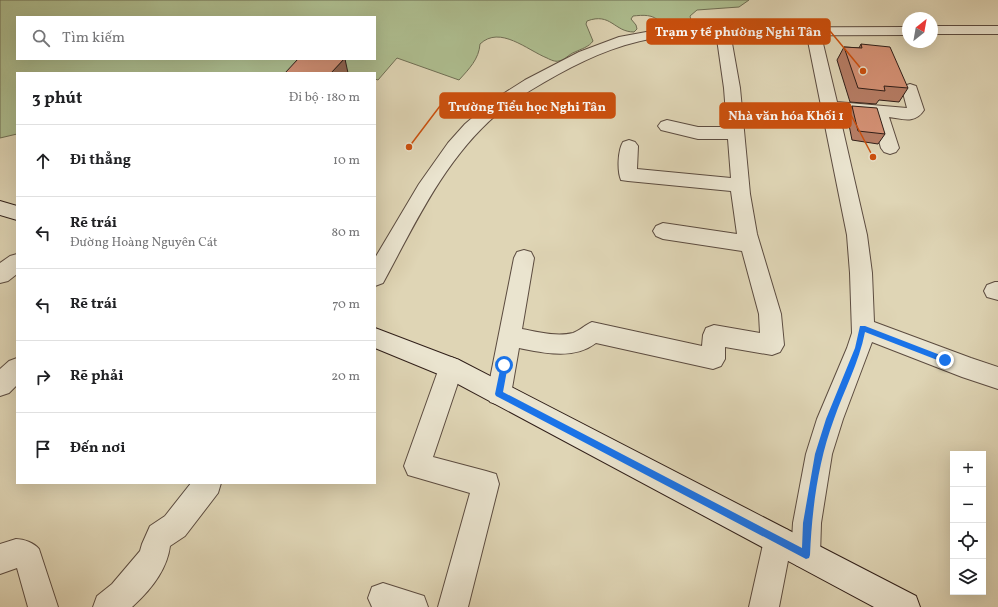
<!DOCTYPE html>
<html lang="vi">
<head>
<meta charset="utf-8">
<style>
  :root { --surface:#fff; --page:#f2f2f2; --text:#202124; --muted:#757577; --line:#e0e0e0 }
  body { margin:0; font-family:Vollkorn,serif; background:var(--page); color:var(--text) }
  .controls { position:absolute; right:12px; bottom:12px; display:grid; overflow:hidden; border-radius:0px; box-shadow:0 4px 16px #0002 }
  .controls button { width:36px; height:36px; display:grid; place-items:center; padding:0; border:0; border-bottom:1px solid var(--line); background:var(--surface); color:var(--text); font:20px sans-serif }
  .compass { position:absolute; left:902px; top:12px; width:36px; height:36px; border-radius:50%; background:var(--surface); box-shadow:0 4px 16px #0002; rotate:31deg }
  .stop { position:absolute; width:12px; height:12px; margin:-9px; border:3px solid #1a73e8; border-radius:50%; background:#fff }
  .stop.end { background:#1a73e8; border-color:#fff; box-shadow:0 1px 4px #0008 }
  .list { margin:0; padding:0; list-style:none }
  h2 { display:flex; justify-content:space-between; align-items:center; height:52px; margin:0; padding:0 16px; font-size:17px }
  h2 small { font-size:13px; font-weight:400; color:var(--muted) }
  .list li { display:grid; grid-template-columns:26px 1fr auto; gap:12px; align-items:center; box-sizing:border-box; height:72px; padding:0 16px; border-top:1px solid var(--line) }
  .list b { display:block; font-size:15px; white-space:nowrap }
  .list p { margin:0; font-size:13px; white-space:nowrap; color:var(--muted) }
  .list em { font-size:13px; font-style:normal; color:var(--muted) }
  .icon { flex:none; width:22px; height:22px; fill:none; stroke:currentColor; stroke-width:2; stroke-linecap:round; stroke-linejoin:round }
  .map { position:relative; flex:none; width:998px; height:607px; overflow:hidden }
  .search { position:absolute; background:var(--surface); box-shadow:0 4px 16px #0002; left:16px; top:16px; width:360px; height:44px; display:flex; align-items:center; gap:10px; box-sizing:border-box; padding:0 14px; border-radius:0px; color:var(--muted); font-size:15px }
  .panel { position:absolute; background:var(--surface); box-shadow:0 4px 16px #0002; left:16px; top:72px; width:360px; height:412px; border-radius:0px }
  .map>svg:first-child { display:block }
  .green { fill:#aebe90; stroke:#6f6e54; fill-rule:evenodd }
  .lines { fill:none; stroke-linecap:round; stroke-linejoin:round }
  .minor-casing { stroke:#5c4c40; stroke-width:2 }
  .tertiary-casing { stroke:#5c4c40; stroke-width:2 }
  .secondary-casing { stroke:#301f19; stroke-width:2 }
  .minor { fill:#eae4cf; fill-rule:evenodd }
  .tertiary { fill:#eae4cf; fill-rule:evenodd }
  .secondary { fill:#eae4cf; fill-rule:evenodd }
  .wall { fill:#b67d65; stroke:#301f19 }
  .shaded-wall { fill:#946652; stroke:#301f19 }
  .building { fill:#d49175; stroke:#301f19 }
  .route { fill:#1a73e8 }
  .leader { fill:none; stroke:#cc500e; stroke-width:1.5 }
  .callout-dot { fill:#cc500e; stroke:#eae4cf; stroke-width:1.5 }
  .callout { fill:#cc500e; stroke:#cc500e; stroke-width:1.5 }
  .callout-label { font-size:13px; text-anchor:middle; font-weight:bold; fill:#fff }
</style>
</head>
<body>
<div class="map">
<svg width="998" height="607" viewBox="0 0 998 607">
  <rect width="100%" height="100%" fill="#dfd5b5"/>
  <filter id="stains"><feTurbulence type="fractalNoise" baseFrequency=".005" numOctaves="4"/><feColorMatrix values="0 0 0 0 .2 0 0 0 0 .09 0 0 0 0 .02 0 0 0 .5 -.17"/></filter>
  <radialGradient id="worn" r=".72"><stop offset=".6" stop-color="#630" stop-opacity="0"/><stop offset="1" stop-color="#630" stop-opacity=".3"/></radialGradient>
  <path class="green" d="M0 0H749L739 7 697 10 690 16 691 21 696 27C691 29 686 27 681 27 672 28 666 31 659 26L660 22C653 14 643 15 633 16L631 19 636 25 637 29 634 32C614 32 611 12 587 21L586 24 593 41C589 47 581 49 575 52 569 54 565 60 559 61 555 62 551 60 547 58 527 50 500 25 480 44 479 59 469 69 459 80L397 58 378 80 375 79V73H17V134L0 138ZM17 17H375V59H17Z"/>
  <g class="lines">
    <defs>
      <g id="minor">
        <path d="M813 27 818 28 820 31 837 102 907 108 902 89 904 86 910 84 916 86 924 110C915 124 903 119 889 117L899 148 896 152 890 154 884 152 881 148 872 116 839 113 867 235 872 273 874 322 971 358 998 367V389L962 377 872 342 843 419 832 454 821 523 820 555 816 565 806 569 796 565 792 555V540L779 607H749L764 540 768 530 778 526 788 530 792 540 793 523 806 454 817 419 847 348 852 333 850 273 847 235 806 31 808 28Z"/>
        <path d="M723 28 728 29 730 32 740 88 750 194 757 234 781 314 784 345 780 352 772 355 725 347V359L721 366 713 369 596 343C574 360 544 353 519 348L511 394 508 402 499 405 490 402 487 394 514 258 517 252 524 250 531 252 534 258 522 329C538 332 556 337 573 333 579 331 585 325 592 322L702 346 703 335 706 328 714 325 760 333 759 314 742 251 663 239 656 236 653 231 656 226 663 223 737 234 731 191 628 181 621 180C617 171 618 150 623 142L629 140 635 142 638 146 637 169 731 178 728 139H698L661 130 658 126 661 122 667 120 698 127H727L724 88 716 32 718 29Z"/>
        <path d="M17 254V274L8 281 0 283V263L10 256Z"/>
        <path d="M995 282H998V300L987 297 984 291 987 285Z"/>
        <path d="M451 357 459 360 463 368 433 457 486 471 496 474 499 484 468 607H438L470 493 408 475 404 466 439 368 443 360Z"/>
        <path d="M17 358V385L9 393 0 396V369L9 361Z"/>
        <path d="M191 483H221L218 493 185 536 170 546C167 570 150 591 132 607H93L97 596 112 584 140 551 142 544 150 526 165 516Z"/>
        <path d="M16 539C24 539 34 543 39 549L58 607H28L17 568 0 574V544Z"/>
        <path d="M383 583 424 596 428 607H372L368 598 372 587Z"/>
      </g>
      <g id="tertiary">
        <rect x="932" y="26" width="66" height="8"/>
        <path d="M908 27V35L668 36C627 41 593 55 557 75 536 87 514 99 496 115 444 160 415 224 383 283L375 286V258L419 184 448 143 465 124 492 101 525 80 579 52 619 37 668 28Z"/>
      </g>
      <g id="secondary">
        <path d="M0 201 17 206V220L0 215Z"/>
        <path d="M375 328 459 360 916 596 920 607H874L443 376 375 348Z"/>
      </g>
    </defs>
    <use href="#minor" class="minor-casing"/>
    <use href="#tertiary" class="tertiary-casing"/>
    <use href="#secondary" class="secondary-casing"/>
    <use href="#minor" class="minor"/>
    <use href="#tertiary" class="tertiary"/>
    <use href="#secondary" class="secondary"/>
  </g>
  <g class="wall">
    <path d="M861 44 908 88 899 102 879 100 876 104 850 102 837 60 844 47 859 48Z"/>
    <path d="M852 106 885 134 878 144 852 140 847 115Z"/>
  </g>
  <path class="shaded-wall" d="M344 59H345L348 73H331Z"/>
  <g class="building">
    <path d="M861 44 890 47 908 88 884 86 885 91 858 88 844 47 862 48Z"/>
    <path d="M298 59H344L331 73H285Z"/>
    <path d="M852 106 877 108 885 134 858 131Z"/>
  </g>
  <path class="route" d="M860 326H865L948 358 949 360 945 363 865 332C859 363 844 390 834 419 818 462 812 509 810 555L809 558 806 559 496 396 495 394 501 365 504 362 508 365 503 392 802 548 803 523 815 454 826 419 855 348Z"/>
  <path class="leader" d="M863 71L830 31M409 147L440 106M873 157L851 115"/>
  <g class="callout-dot">
    <circle cx="863" cy="71" r="4"/>
    <circle cx="409" cy="147" r="4"/>
    <circle cx="873" cy="157" r="4"/>
  </g>
  <g class="callout">
    <rect x="647" y="19" width="183" height="25" rx="4"/>
    <rect x="440" y="93" width="175" height="25" rx="4"/>
    <rect x="720" y="103" width="131" height="25" rx="4"/>
  </g>
  <g class="callout-label">
    <text x="738" y="36">Trạm y tế phường Nghi Tân</text>
    <text x="527" y="111">Trường Tiểu học Nghi Tân</text>
    <text x="786" y="120">Nhà văn hóa Khối 1</text>
  </g>
  <rect width="100%" height="100%" filter="url(#stains)"/>
  <rect width="100%" height="100%" fill="url(#worn)"/>
</svg>
<div class="controls">
<button>+</button>
<button>−</button>
<button><svg class="icon" aria-label="locate" viewBox="0 0 24 24"><circle cx="12" cy="12" r="6"/><path d="M12 2v4M12 18v4M2 12h4M18 12h4"/></svg></button>
<button><svg class="icon" aria-label="layers" viewBox="0 0 24 24"><path d="M12 4l9 5-9 5-9-5zM3 14l9 5 9-5"/></svg></button>
</div>
<svg class="compass" viewBox="-18 -18 36 36"><path d="M0-13l5 13h-10z" fill="#e53935"/><path d="M0 13l5-13h-10z" fill="#757577"/></svg>
<div class="stop" style="left:504px;top:365px"></div>
<div class="stop end" style="left:945px;top:360px"></div>
<div class="search"><svg class="icon" aria-label="search" viewBox="0 0 24 24"><circle cx="10" cy="10" r="6"/><path d="M15 15l6 6"/></svg>Tìm kiếm</div>
<section class="panel">
<h2>3 phút<small>Đi bộ · 180 m</small></h2>
<ul class="list">
<li><svg class="icon" aria-label="ahead" viewBox="0 0 24 24"><path d="M12 20V5M6 11l6-6 6 6"/></svg><div><b>Đi thẳng</b></div><em>10 m</em></li>
<li><svg class="icon" aria-label="left" viewBox="0 0 24 24"><path d="M17 20v-9H6M10 6l-5 5 5 5"/></svg><div><b>Rẽ trái</b><p>Đường Hoàng Nguyên Cát</p></div><em>80 m</em></li>
<li><svg class="icon" aria-label="left" viewBox="0 0 24 24"><path d="M17 20v-9H6M10 6l-5 5 5 5"/></svg><div><b>Rẽ trái</b></div><em>70 m</em></li>
<li><svg class="icon" aria-label="right" viewBox="0 0 24 24"><path d="M7 20v-9h11M14 6l5 5-5 5"/></svg><div><b>Rẽ phải</b></div><em>20 m</em></li>
<li><svg class="icon" aria-label="arrive" viewBox="0 0 24 24"><path d="M6 21V4h12l-3 4 3 4H6"/></svg><div><b>Đến nơi</b></div></li>
</ul>
</section>
</div>
</body>
</html>
